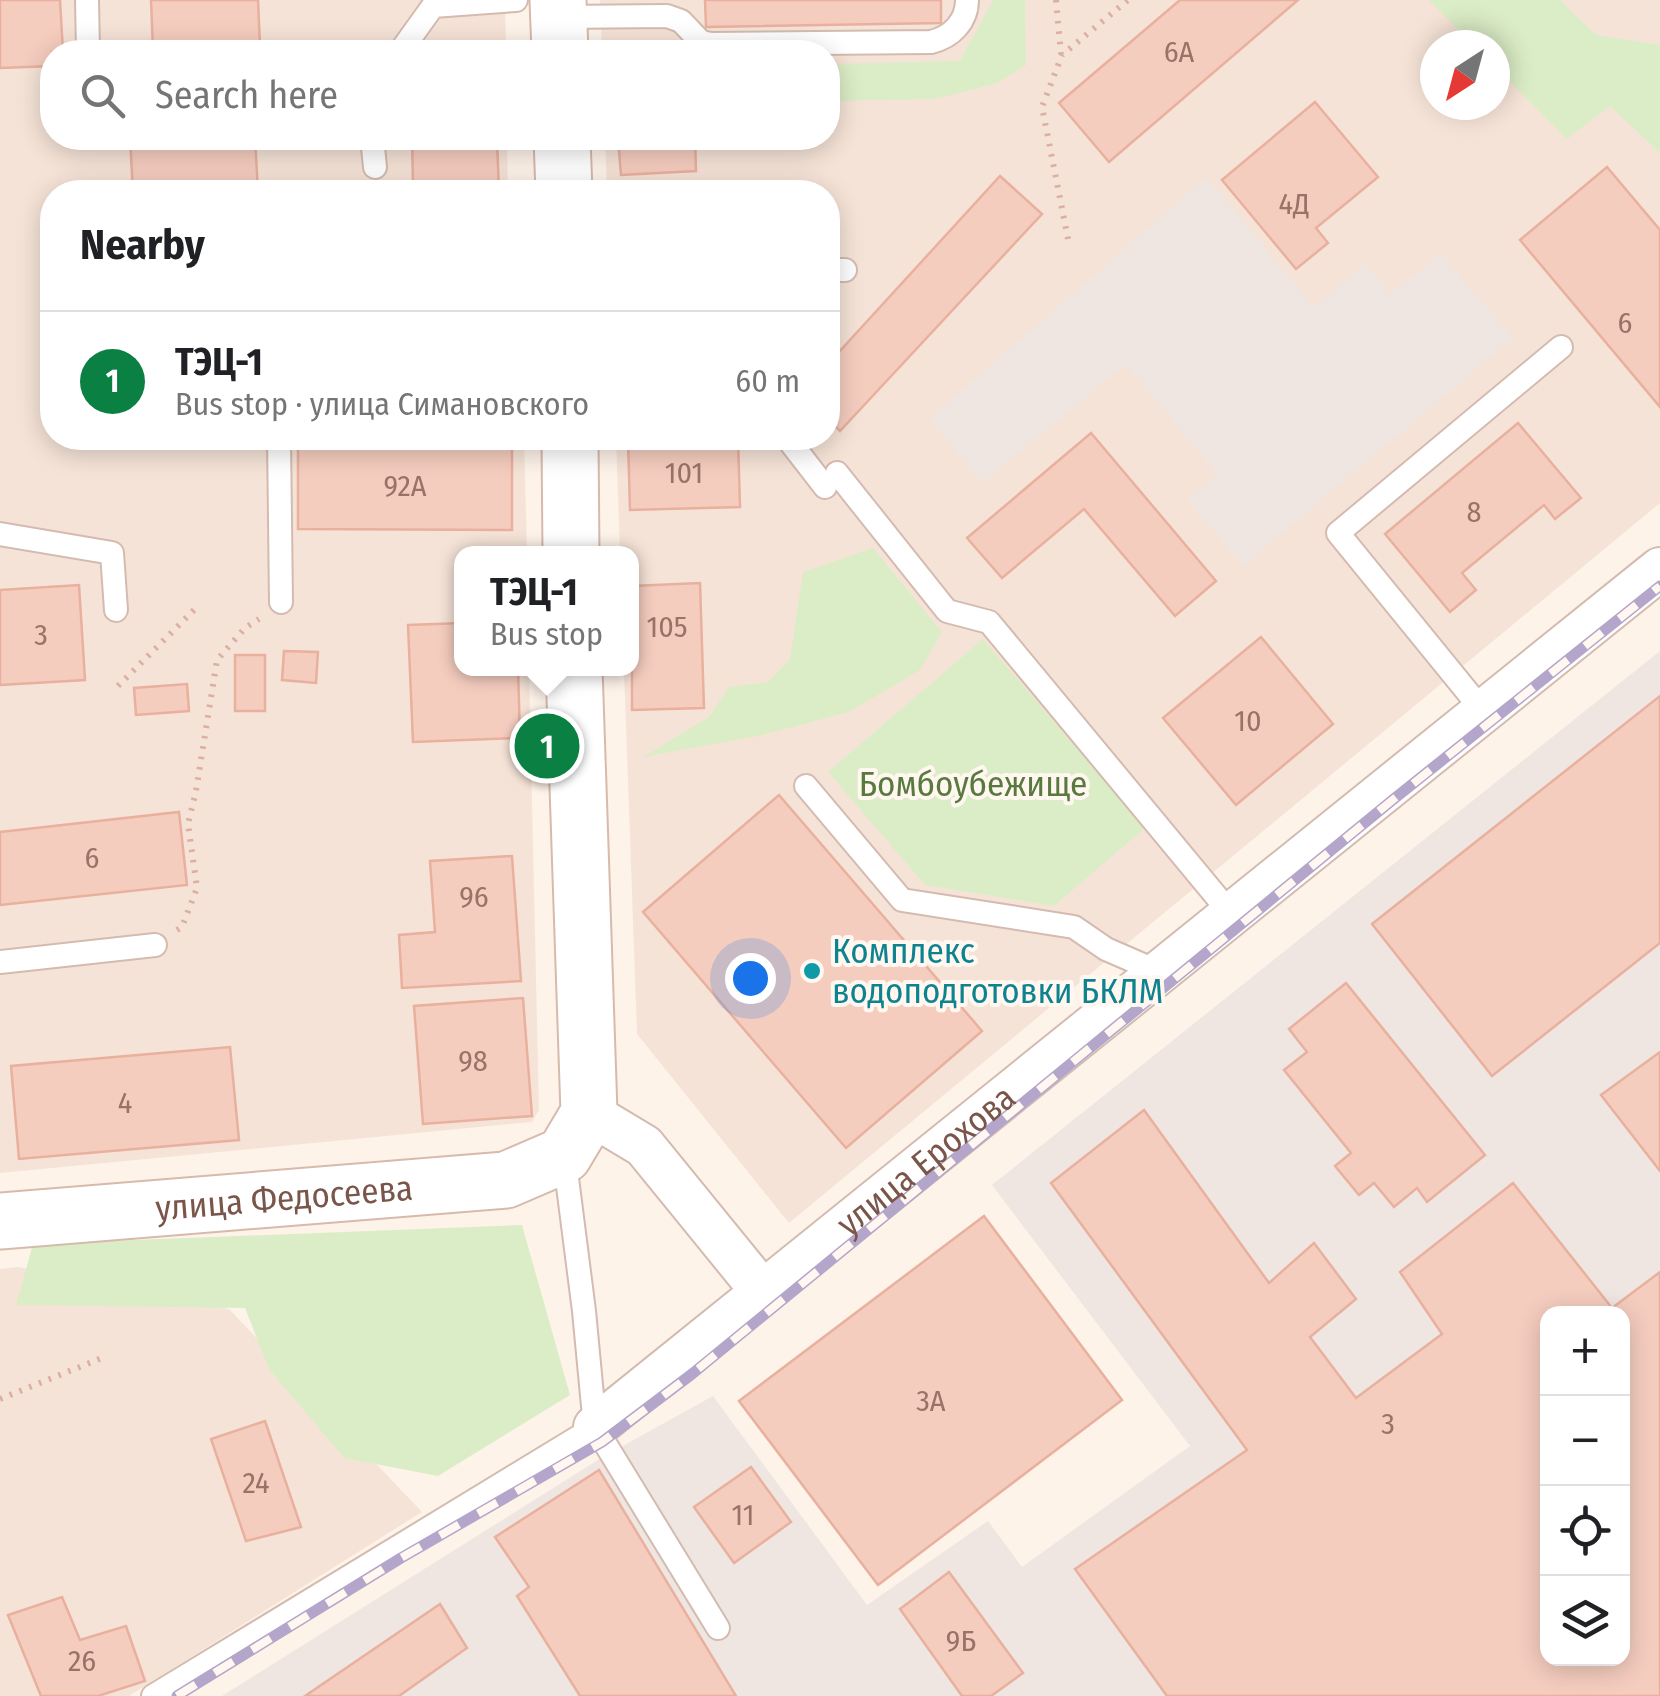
<!DOCTYPE html>
<html lang="en">
<head>
<meta charset="utf-8">
<style>
  :root { --surface:#fff; --page:#f2f2f2; --text:#202124; --muted:#757577; --line:#e0e0e0; --accent:#0b8043 }
  body { margin:0; font-family:"Fira Sans Condensed",sans-serif; background:var(--page); color:var(--text) }
  .controls { position:absolute; right:30px; bottom:30px; display:grid; overflow:hidden; border-radius:20px; box-shadow:0 5px 25px #0003 }
  .controls button { width:90px; height:90px; display:grid; place-items:center; padding:0; border:0; border-bottom:2px solid var(--line); background:var(--surface); color:var(--text); font:50px sans-serif }
  .compass { position:absolute; left:1420px; top:30px; width:90px; height:90px; border-radius:50%; background:var(--surface); box-shadow:0 5px 25px #0003; rotate:216deg }
  .you { position:absolute; left:750px; top:978px; width:35px; height:35px; margin:-25px; border:8px solid #fff; border-radius:50%; background:#1a73e8; box-shadow:0 0 0 15px #1a73e833 }
  .badge { display:grid; place-items:center; width:65px; height:65px; border-radius:50%; background:var(--accent); color:#fff; font-size:32px; font-weight:700 }
  .pin { position:absolute; translate:-50% -50%; border:5px solid #fff; box-shadow:0 2px 10px #0006 }
  .popup { position:absolute; left:454px; top:546px; width:185px; height:130px; box-sizing:border-box; display:grid; place-content:center; border-radius:20px; background:var(--surface); filter:drop-shadow(0 2px 8px #0005); font-size:32px; white-space:nowrap; color:var(--muted) }
  .popup b { font-size:38px; color:var(--text) }
  .popup::after { content:''; position:absolute; left:50%; top:100%; margin-left:-20px; border:20px solid transparent; border-top-color:var(--surface) }
  .list { margin:0; padding:0; list-style:none }
  h2 { display:flex; justify-content:space-between; align-items:center; height:130px; margin:0; padding:0 40px; font-size:42px }
  h2 small { font-size:32px; font-weight:400; color:var(--muted) }
  .list li { display:grid; grid-template-columns:65px 1fr auto; gap:30px; align-items:center; box-sizing:border-box; height:140px; padding:0 40px; border-top:2px solid var(--line) }
  .list b { display:block; font-size:38px; white-space:nowrap }
  .list p { margin:0; font-size:32px; white-space:nowrap; color:var(--muted) }
  .list em { font-size:32px; font-style:normal; color:var(--muted) }
  .icon { flex:none; width:55px; height:55px; fill:none; stroke:currentColor; stroke-width:2; stroke-linecap:round; stroke-linejoin:round }
  .map { position:relative; flex:none; width:1660px; height:1696px; overflow:hidden }
  .search { position:absolute; background:var(--surface); box-shadow:0 5px 25px #0003; left:40px; top:40px; width:800px; height:110px; display:flex; align-items:center; gap:25px; box-sizing:border-box; padding:0 35px; border-radius:40px; color:var(--muted); font-size:38px }
  .panel { position:absolute; background:var(--surface); box-shadow:0 5px 25px #0003; left:40px; top:180px; width:800px; height:270px; border-radius:40px }
  .map>svg:first-child { display:block }
  .residential { fill:#f6e3d7; fill-rule:evenodd }
  .industrial { fill:#efe6e2; fill-rule:evenodd }
  .green { fill:#dbedc6 }
  .building { fill:#f5cdbf; stroke:#e9b09e; stroke-width:2.5; fill-rule:evenodd }
  .lines { fill:none; stroke-linecap:round; stroke-linejoin:round }
  .lane-casing { stroke:#d4bbb0; stroke-width:26 }
  .street-casing { stroke:#d4bbb0; stroke-width:46 }
  .secondary-casing { stroke:#d7baac; stroke-width:59 }
  .path { stroke:#dbafa1; stroke-width:6; stroke-dasharray:2.5 8; stroke-linecap:butt }
  .lane { stroke:#fff; stroke-width:22 }
  .street { stroke:#fff; stroke-width:42 }
  .secondary { stroke:#fff; stroke-width:55 }
  .rail-casing { stroke:#b4a5ca; stroke-width:11 }
  .rail { stroke:#fff7f0; stroke-width:8; stroke-dasharray:22; stroke-linecap:butt }
  .culture-dot { fill:#0f9aa8; stroke:#fff7f0; stroke-width:4 }
  .labels { text-anchor:middle; dominant-baseline:central; stroke-width:8; stroke-linejoin:round; paint-order:stroke }
  .number-label { font-size:30px; fill:#997367 }
  .park-label { font-size:35px; fill:#587a3e; stroke:#fff7f0 }
  .culture-label { font-size:35px; fill:#0d838f; stroke:#fff7f0; text-anchor:start }
  .street-label { font-size:35px; fill:#7a554a; stroke:#fff7f0 }
</style>
</head>
<body>
<div class="map">
<svg width="1660" height="1696" viewBox="0 0 1660 1696">
  <rect width="100%" height="100%" fill="#fef3e9"/>
  <g class="residential">
    <path d="M0 0H505L506 52H52V138H507L508 192H52V438H524L527 553 462 554V668L529 669 539 1110 532 1122 0 1173Z"/>
    <path d="M600 0H1660V503L789 1223 637 1034 624 669 632 668V554L620 553 616 438H828V192H607L605 138H828V52H602ZM1435 45H1495V105H1435Z"/>
    <path d="M18 1267 229 1309 422 1512 129 1696H0V1269Z"/>
  </g>
  <g class="industrial">
    <path d="M1207 177 1314 308 1364 264 1390 294 1441 254 1513 338 1243 566 1188 500 1218 475 1126 364 982 483 929 419Z"/>
    <path d="M1660 651V1696H222L601 1458 713 1396 867 1605 988 1521 1022 1567 1190 1446 992 1185ZM1548 1314H1622V1658H1548Z"/>
  </g>
  <g class="green">
    <path d="M993 0H1025L1026 65 997 83 936 99 828 101V64L960 61Z"/>
    <path d="M1429 0H1560L1596 35 1660 45V153L1610 106 1567 139 1495 67V45H1473Z"/>
    <path d="M873 548 942 632 920 670 849 712 758 736 643 757 709 717 729 687 768 682 790 659 803 572Z"/>
    <path d="M983 639 1145 828 1054 906 925 885 828 772Z"/>
    <path d="M522 1225 570 1395 438 1476 344 1458 269 1369 245 1308 16 1305 33 1244Z"/>
  </g>
  <g class="building">
    <path d="M0 0H60L63 52H52V66L0 68Z"/>
    <path d="M151 0H258L260 46 153 50Z"/>
    <path d="M705 0H941V23L706 27Z"/>
    <path d="M1180 0H1298L1109 162 1059 103Z"/>
    <path d="M1315 102 1378 177 1316 228 1328 243 1296 269 1222 180Z"/>
    <path d="M130 138H255L258 192H133Z"/>
    <path d="M412 138H497L499 192H355V185L413 183Z"/>
    <path d="M618 138H695L696 171 621 175Z"/>
    <path d="M1607 167 1660 230V407L1520 240Z"/>
    <path d="M1000 176 1042 214 840 431 828 419V364Z"/>
    <path d="M1518 423 1581 498 1555 519 1544 505 1462 573 1476 590 1450 612 1385 534Z"/>
    <path d="M1091 433 1216 581 1175 616 1084 509 1002 578 967 538Z"/>
    <path d="M417 438H512V530L298 529V443L417 444Z"/>
    <path d="M628 438H738L740 507 630 510Z"/>
    <path d="M700 583 704 708 632 710V586Z"/>
    <path d="M79 585 85 680 0 685V590Z"/>
    <path d="M462 623V668H518L520 738 413 742 408 625Z"/>
    <path d="M1261 637 1333 724 1236 805 1163 718Z"/>
    <path d="M284 651 318 652 316 683 282 680Z"/>
    <rect x="235" y="655" width="30" height="56"/>
    <path d="M187 684 189 711 136 715 134 688Z"/>
    <path d="M1660 696V943L1492 1076 1372 924Z"/>
    <path d="M779 795 982 1031 846 1148 643 912Z"/>
    <path d="M179 812 187 885 0 905V832Z"/>
    <path d="M512 856 521 981 402 988 399 935 435 932 430 861Z"/>
    <path d="M1346 983 1485 1155 1427 1202 1417 1188 1394 1207 1374 1183 1359 1195 1335 1166 1351 1153 1284 1070 1307 1052 1289 1029Z"/>
    <path d="M523 998 532 1116 423 1124 414 1006Z"/>
    <path d="M230 1047 239 1140 19 1159 11 1066Z"/>
    <path d="M1660 1052V1171L1601 1095Z"/>
    <path d="M1144 1110 1269 1283 1314 1243 1356 1299 1310 1337 1356 1398 1442 1334 1400 1272 1513 1183 1612 1308 1660 1272V1696H1167L1075 1569 1247 1450 1051 1183ZM1548 1314H1622V1658H1548Z"/>
    <path d="M984 1216 1122 1400 878 1585 739 1401Z"/>
    <path d="M265 1421 301 1527 246 1541 211 1439Z"/>
    <path d="M751 1467 791 1522 734 1563 694 1507Z"/>
    <path d="M599 1470 736 1696H580L517 1596 529 1587 495 1537Z"/>
    <path d="M949 1572 1023 1673 991 1696H962L900 1609Z"/>
    <path d="M62 1597 80 1640 126 1626 145 1681 98 1696H41L8 1615Z"/>
    <path d="M440 1604 467 1648 399 1696H305Z"/>
  </g>
  <g class="lines">
    <defs>
      <g id="lane">
        <path d="M87 0 88 52"/>
        <path d="M559 17 667 16 681 21 701 42 711 44 931 42C952 37 967 21 967 0"/>
        <path d="M400 52 433 6 516 0"/>
        <path d="M372 138 375 167"/>
        <path d="M828 270H845"/>
        <path d="M279 438 281 602"/>
        <path d="M787 438 825 487"/>
        <path d="M837 473 947 611 989 622 1231 914"/>
        <path d="M0 534 112 553 116 610"/>
        <path d="M1483 711 1338 533 1561 347"/>
        <path d="M806 786 902 900 1074 927 1106 949 1159 972"/>
        <path d="M0 962 155 945"/>
        <path d="M564 1155 584 1311 595 1427 718 1628"/>
        <path d="M153 1696 595 1427"/>
      </g>
      <g id="street">
        <path d="M589 1113 644 1146 762 1291"/>
        <path id="s1" d="M595 1427 1660 569"/>
      </g>
      <g id="secondary">
        <path d="M558 0 560 52"/>
        <path d="M562 138 564 192"/>
        <path d="M570 438 571 554"/>
        <path id="s2" d="M0 1221 506 1180 564 1155 589 1113 574 668"/>
      </g>
    </defs>
    <use href="#lane" class="lane-casing"/>
    <use href="#street" class="street-casing"/>
    <use href="#secondary" class="secondary-casing"/>
    <g class="path">
      <path d="M1056 0 1061 54"/>
      <path d="M1068 239 1042 107 1062 55 1128 0"/>
      <path d="M118 686 198 606"/>
      <path d="M177 930 182 927 197 888 188 824 196 791 217 660 245 628 259 619"/>
      <path d="M0 1399 102 1358"/>
    </g>
    <use href="#lane" class="lane"/>
    <use href="#street" class="street"/>
    <use href="#secondary" class="secondary"/>
    <defs>
      <path id="rail" d="M177 1696 401 1558 602 1442 692 1374 1395 798 1660 586"/>
    </defs>
    <use href="#rail" class="rail-casing"/>
    <use href="#rail" class="rail"/>
  </g>
  <circle class="culture-dot" cx="812" cy="971" r="10"/>
  <g class="labels">
    <g class="number-label">
      <text x="1179" y="52">6А</text>
      <text x="1294" y="204">4Д</text>
      <text x="1625" y="323">6</text>
      <text x="684" y="473">101</text>
      <text x="405" y="486">92А</text>
      <text x="1474" y="512">8</text>
      <text x="667" y="627">105</text>
      <text x="41" y="635">3</text>
      <text x="1248" y="721">10</text>
      <text x="92" y="858">6</text>
      <text x="474" y="897">96</text>
      <text x="473" y="1061">98</text>
      <text x="125" y="1103">4</text>
      <text x="931" y="1401">3А</text>
      <text x="1388" y="1424">3</text>
      <text x="256" y="1483">24</text>
      <text x="743" y="1515">11</text>
      <text x="961" y="1641">9Б</text>
      <text x="82" y="1661">26</text>
    </g>
    <g class="park-label">
      <text x="973" y="784">Бомбоубежище</text>
    </g>
    <g class="culture-label">
      <text x="832" y="951">Комплекс<tspan x="832" dy="40">водоподготовки БКЛМ</tspan></text>
    </g>
    <g class="street-label">
      <text stroke="none"><textPath href="#s1" startOffset="425">улица Ерохова</textPath></text>
      <text stroke="none"><textPath href="#s2" startOffset="285">улица Федосеева</textPath></text>
    </g>
  </g>
</svg>
<div class="controls">
<button>+</button>
<button>−</button>
<button><svg class="icon" aria-label="locate" viewBox="0 0 24 24"><circle cx="12" cy="12" r="6"/><path d="M12 2v4M12 18v4M2 12h4M18 12h4"/></svg></button>
<button><svg class="icon" aria-label="layers" viewBox="0 0 24 24"><path d="M12 4l9 5-9 5-9-5zM3 14l9 5 9-5"/></svg></button>
</div>
<svg class="compass" viewBox="-18 -18 36 36"><path d="M0-13l5 13h-10z" fill="#e53935"/><path d="M0 13l5-13h-10z" fill="#757577"/></svg>
<div class="you"></div>
<div class="pin badge" style="left:547px;top:746px">1</div>
<div class="popup"><b>ТЭЦ-1</b>Bus stop</div>
<div class="search"><svg class="icon" aria-label="search" viewBox="0 0 24 24"><circle cx="10" cy="10" r="6"/><path d="M15 15l6 6"/></svg>Search here</div>
<section class="panel">
<h2>Nearby<small></small></h2>
<ul class="list">
<li><span class="badge">1</span><div><b>ТЭЦ-1</b><p>Bus stop · улица Симановского</p></div><em>60 m</em></li>
</ul>
</section>
</div>
</body>
</html>
